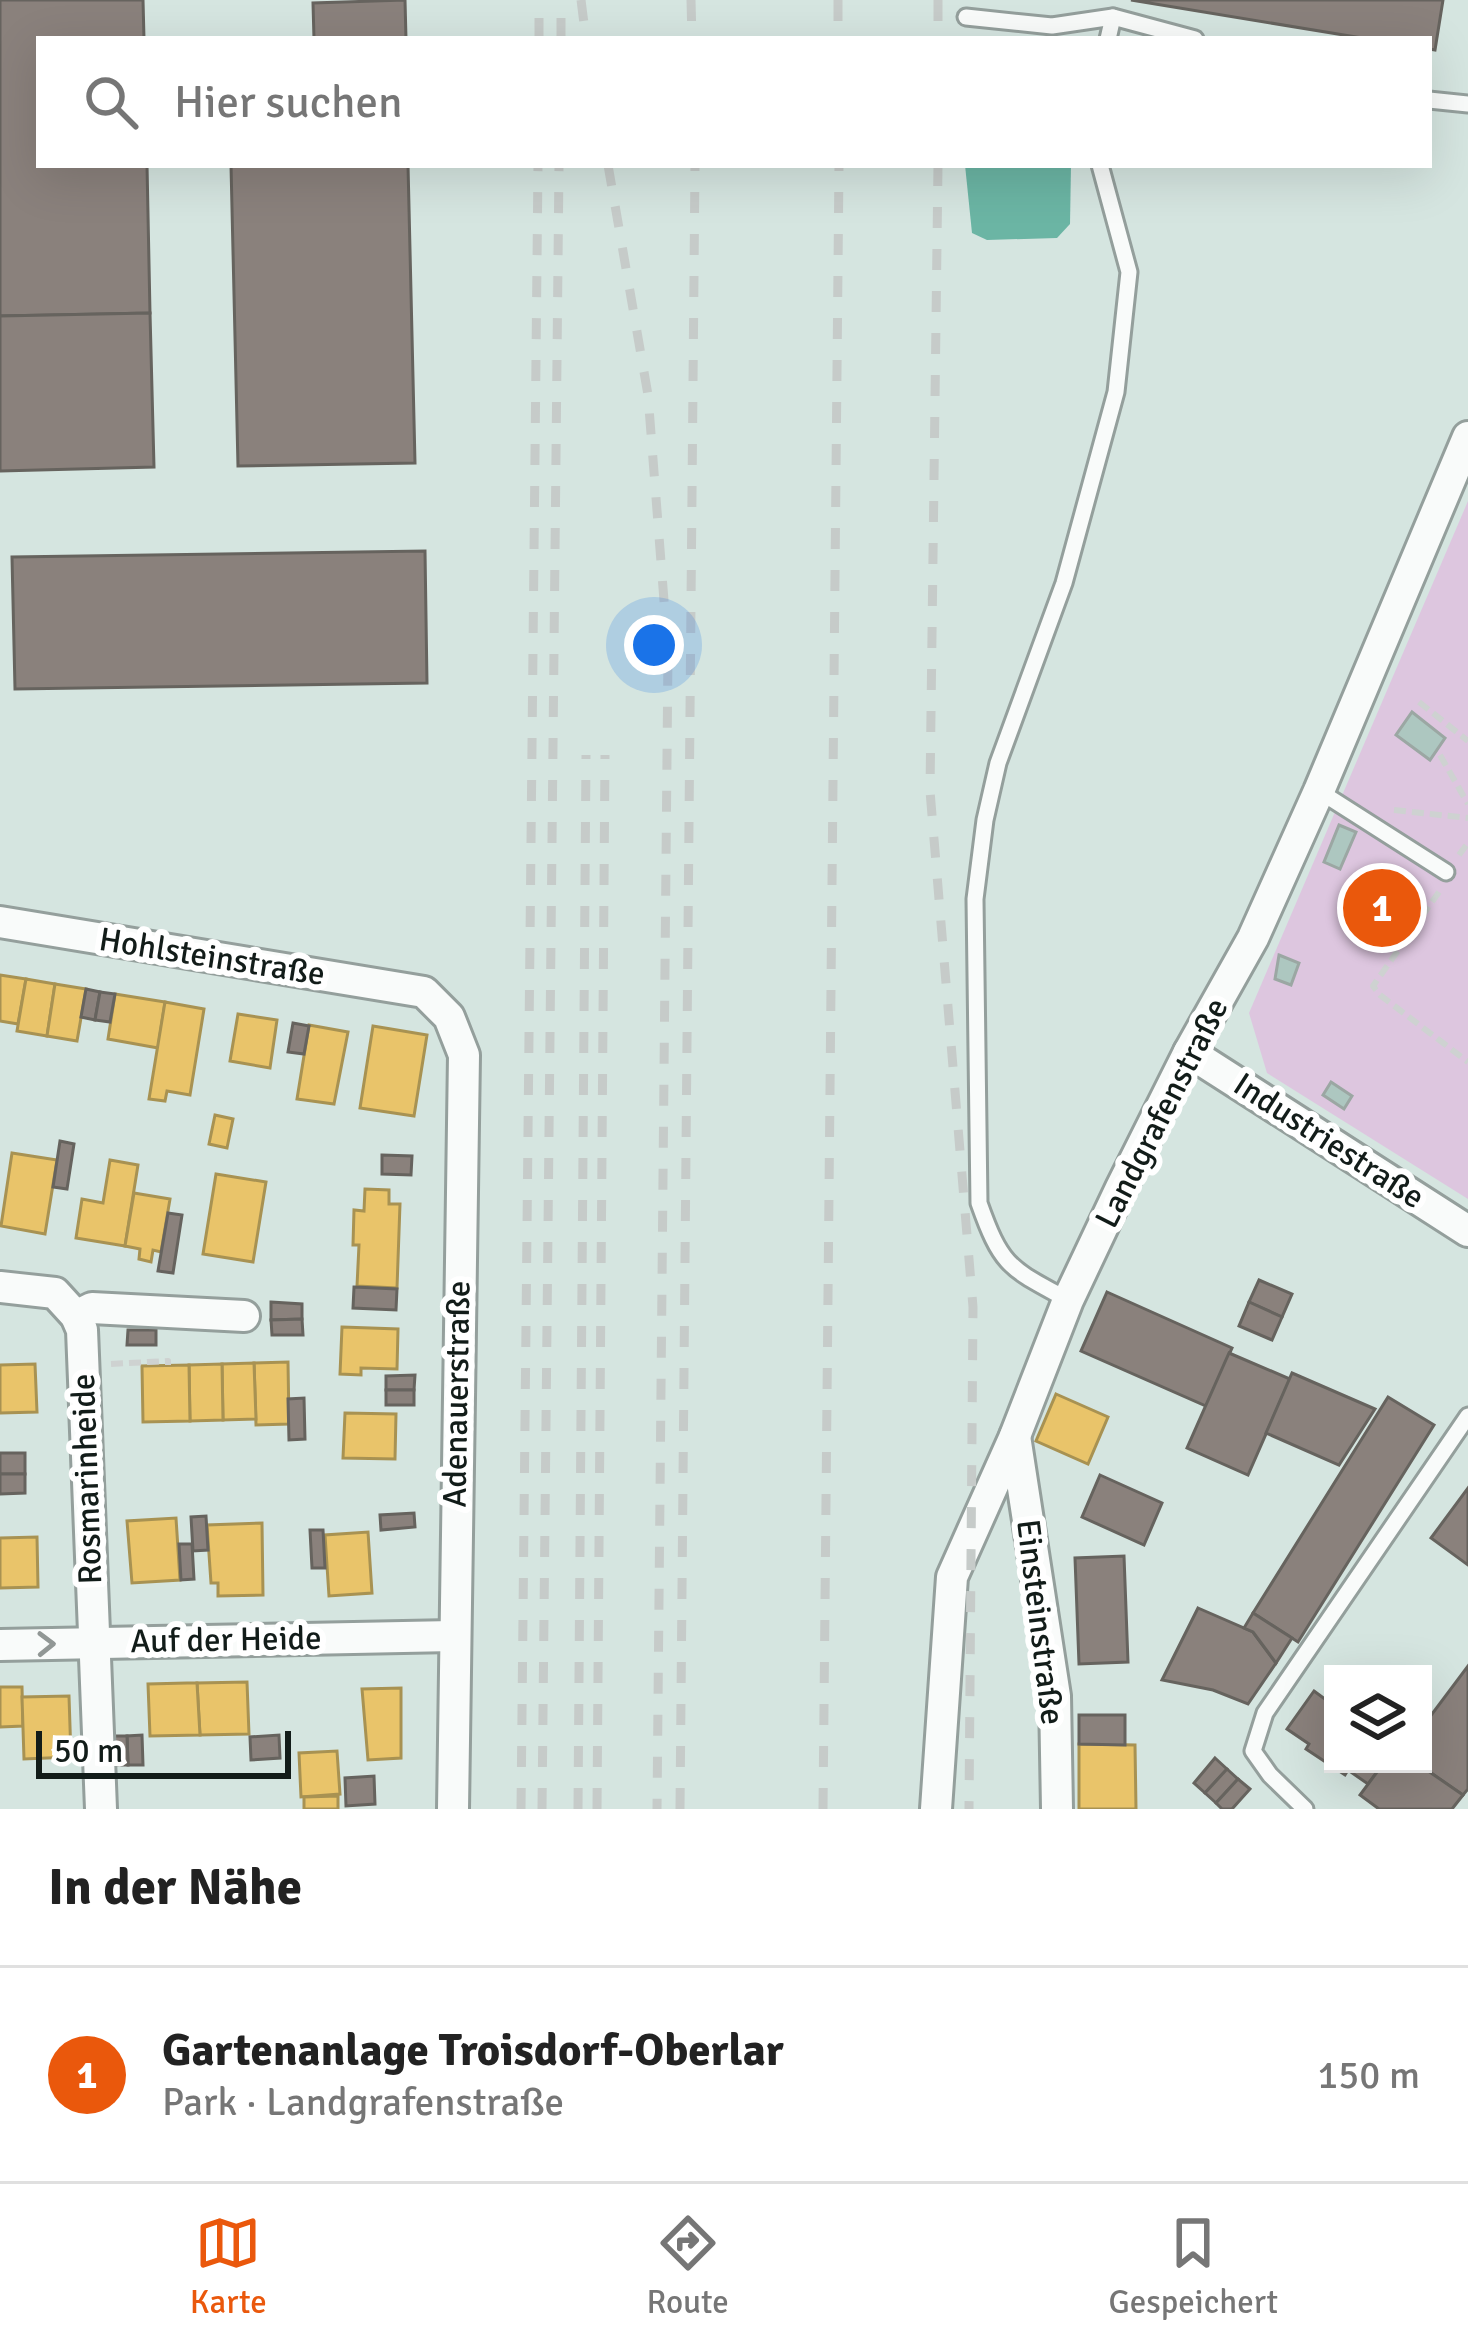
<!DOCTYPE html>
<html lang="de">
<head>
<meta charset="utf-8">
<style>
  :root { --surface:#fff; --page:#f6f6f6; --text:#222; --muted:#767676; --line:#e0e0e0; --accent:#ea580c }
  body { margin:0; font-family:Signika,sans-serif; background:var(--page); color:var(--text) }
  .controls { position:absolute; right:36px; bottom:36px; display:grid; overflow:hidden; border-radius:0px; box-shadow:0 12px 48px #0002 }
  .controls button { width:108px; height:108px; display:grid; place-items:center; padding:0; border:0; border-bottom:3px solid var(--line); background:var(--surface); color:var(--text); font:60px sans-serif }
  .scale { position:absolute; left:36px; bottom:30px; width:255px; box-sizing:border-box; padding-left:12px; border:6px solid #121c19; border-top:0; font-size:33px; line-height:42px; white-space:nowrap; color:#121c19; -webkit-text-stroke:9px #fff; paint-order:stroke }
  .you { position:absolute; left:654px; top:645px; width:42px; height:42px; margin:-30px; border:9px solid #fff; border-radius:50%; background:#1a73e8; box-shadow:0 0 0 18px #1a73e833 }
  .badge { display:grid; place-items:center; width:78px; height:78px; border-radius:50%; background:var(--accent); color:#fff; font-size:39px; font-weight:700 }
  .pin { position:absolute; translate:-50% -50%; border:6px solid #fff; box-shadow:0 3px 12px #0006 }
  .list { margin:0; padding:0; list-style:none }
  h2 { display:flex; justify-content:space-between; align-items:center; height:156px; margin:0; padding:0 48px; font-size:51px }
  h2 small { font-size:39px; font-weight:400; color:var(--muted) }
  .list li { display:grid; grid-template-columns:78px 1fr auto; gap:36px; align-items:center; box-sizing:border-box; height:216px; padding:0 48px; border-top:3px solid var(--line) }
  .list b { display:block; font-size:45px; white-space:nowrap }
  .list p { margin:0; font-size:39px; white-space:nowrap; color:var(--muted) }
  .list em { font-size:39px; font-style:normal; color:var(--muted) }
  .icon { flex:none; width:66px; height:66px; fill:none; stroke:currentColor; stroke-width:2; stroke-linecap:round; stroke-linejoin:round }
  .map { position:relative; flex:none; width:1468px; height:1809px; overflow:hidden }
  .search { position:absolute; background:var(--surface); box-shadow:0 12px 48px #0002; left:36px; right:36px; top:36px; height:132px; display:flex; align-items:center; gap:30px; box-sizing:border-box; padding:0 42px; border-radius:0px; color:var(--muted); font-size:45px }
  .sheet { height:372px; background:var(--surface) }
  nav { display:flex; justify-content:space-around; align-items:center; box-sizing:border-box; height:168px; border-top:3px solid var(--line); background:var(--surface); font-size:33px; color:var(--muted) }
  nav a { display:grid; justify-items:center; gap:6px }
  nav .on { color:var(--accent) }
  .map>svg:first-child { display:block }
  .green { fill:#ddc6df }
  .water { fill:#6bb5a4 }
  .homes { fill:#e9c46a; stroke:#a89252; stroke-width:3 }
  .industry { fill:#8a817c; stroke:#66635e; stroke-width:3 }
  .building { fill:#adc7c0; stroke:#9ba7a3; stroke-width:3 }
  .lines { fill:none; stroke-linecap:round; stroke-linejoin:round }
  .lane-casing { stroke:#949f9c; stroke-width:21 }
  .street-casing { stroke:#949f9c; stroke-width:36 }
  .path { stroke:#ced2d1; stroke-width:6; stroke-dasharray:12 6; stroke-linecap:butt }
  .lane { stroke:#f9fbfa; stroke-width:15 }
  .street { stroke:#f9fbfa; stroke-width:30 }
  .rail { stroke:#c6cbc9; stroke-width:9; stroke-dasharray:21 21; stroke-linecap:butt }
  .oneway { stroke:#919795 }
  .labels { text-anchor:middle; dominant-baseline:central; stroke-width:12; stroke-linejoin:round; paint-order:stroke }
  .street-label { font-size:33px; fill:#121c19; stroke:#fff }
</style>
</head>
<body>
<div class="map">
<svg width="1468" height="1809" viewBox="0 0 1468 1809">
  <rect width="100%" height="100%" fill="#d5e5e0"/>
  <path class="green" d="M1468 501V1199L1267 1073 1249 1013Z"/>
  <path class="water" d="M965 165H1071L1070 224 1057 238 987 240 972 233Z"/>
  <g class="homes">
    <path d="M0 975 26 979 18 1024 0 1021Z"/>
    <path d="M26 979 55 984 47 1036 17 1031Z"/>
    <path d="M55 984 86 989 77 1041 47 1036Z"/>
    <path d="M115 994 165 1002 158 1048 108 1039Z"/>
    <path d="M165 1002 204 1009 190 1095 167 1091 165 1101 149 1099Z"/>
    <path d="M238 1014 277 1020 270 1068 230 1061Z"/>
    <path d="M309 1025 348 1032 334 1104 297 1099Z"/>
    <path d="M373 1026 427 1035 414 1116 360 1108Z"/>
    <path d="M215 1115 233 1119 227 1148 209 1144Z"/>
    <path d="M12 1153 57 1160 45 1234 1 1226Z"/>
    <path d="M110 1160 138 1165 125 1246 76 1238 82 1199 103 1203Z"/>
    <path d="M216 1174 266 1182 253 1262 203 1254Z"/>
    <path d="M365 1189 389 1190V1204H400L397 1288 357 1286 359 1245H353L354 1210 364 1211Z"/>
    <path d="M134 1193 170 1199 161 1252 153 1250 151 1262 139 1259 140 1249 125 1246Z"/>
    <path d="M342 1327 398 1329 397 1369 361 1368V1375L340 1374Z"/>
    <path d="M288 1362 289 1424 256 1425 254 1363Z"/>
    <path d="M254 1363 256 1419 223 1420 222 1364Z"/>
    <path d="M35 1364 37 1412 0 1413V1365Z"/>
    <path d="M222 1364 223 1420 190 1421 189 1365Z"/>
    <path d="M189 1365 190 1421 143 1422 142 1366Z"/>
    <path d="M1056 1394 1108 1417 1088 1464 1036 1441Z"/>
    <path d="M345 1413 396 1414 395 1459 343 1458Z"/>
    <path d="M176 1518 180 1580 132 1583 127 1521Z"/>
    <path d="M262 1523 263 1595 218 1596V1583H211L207 1525Z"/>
    <path d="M368 1532 372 1593 329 1596 325 1535Z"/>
    <path d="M37 1537 38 1587 0 1588V1538Z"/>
    <path d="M247 1682 249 1734 200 1735 197 1683Z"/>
    <path d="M187 1683H197L200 1735 150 1736 148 1684Z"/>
    <path d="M0 1687H22L23 1726 0 1727Z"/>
    <path d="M401 1688V1758L368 1760 362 1689Z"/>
    <path d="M69 1696 71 1757 24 1759 22 1697Z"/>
    <path d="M1079 1744 1135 1745 1136 1809H1079Z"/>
    <path d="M337 1751 340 1794 301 1797 299 1753Z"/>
    <path d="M338 1796V1809H304V1797Z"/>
  </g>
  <g class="industry">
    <path d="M0 0H143L144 39H39V165H147L150 313 0 316Z"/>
    <path d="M405 0 406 39H314L313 3Z"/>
    <path d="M1131 0H1443L1435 50 1429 49V39H1368Z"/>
    <path d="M231 165H408L415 463 238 466Z"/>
    <path d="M150 313 154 467 0 471V316Z"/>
    <path d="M425 551 427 683 15 689 12 557Z"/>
    <path d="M86 989 100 992 95 1020 81 1017Z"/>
    <path d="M100 992 115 994 110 1022 95 1020Z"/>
    <path d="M293 1023 309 1026 304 1054 288 1052Z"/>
    <path d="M60 1141 74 1144 67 1189 53 1187Z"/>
    <path d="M382 1155 412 1156 411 1175 382 1174Z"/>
    <path d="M168 1213 182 1215 173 1273 158 1271Z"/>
    <path d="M1259 1280 1292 1294 1282 1317 1249 1302Z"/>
    <path d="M354 1287 397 1289 396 1310 353 1308Z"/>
    <path d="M1107 1292 1232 1348 1206 1406 1081 1351Z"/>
    <path d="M271 1302 302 1304V1319L271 1320Z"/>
    <path d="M1249 1302 1282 1317 1272 1340 1239 1326Z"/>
    <path d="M302 1319 303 1335H272L271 1320Z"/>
    <path d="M128 1330H156V1345H127Z"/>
    <path d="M1229 1353 1290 1379 1248 1475 1187 1448Z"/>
    <path d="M1292 1373 1375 1409 1339 1465 1266 1433Z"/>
    <path d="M415 1375 414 1390H386V1376Z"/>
    <rect x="386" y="1390" width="28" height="15"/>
    <path d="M1388 1397 1434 1425 1298 1642 1253 1613Z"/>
    <path d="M304 1398 305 1439 289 1440 288 1399Z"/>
    <rect x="0" y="1453" width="25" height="21"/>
    <path d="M0 1474H25V1493L0 1494Z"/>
    <path d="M1100 1475 1162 1503 1144 1545 1082 1517Z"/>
    <path d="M1468 1488V1565L1431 1538Z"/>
    <path d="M414 1513 415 1527 381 1530 380 1515Z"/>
    <path d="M206 1516 208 1550 193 1551 191 1517Z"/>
    <path d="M310 1530H323L325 1568H312Z"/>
    <path d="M179 1544H192L194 1579 181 1580Z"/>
    <path d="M1124 1556 1128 1662 1079 1664 1075 1558Z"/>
    <path d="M1198 1608 1253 1632 1276 1663 1248 1704 1213 1690 1162 1680Z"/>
    <path d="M1253 1613 1292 1638 1276 1663 1253 1632 1244 1628Z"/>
    <path d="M1468 1666V1789L1463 1795 1418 1764H1423V1726Z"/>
    <path d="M1314 1691 1333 1705V1764H1383L1368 1784 1348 1770 1345 1775 1306 1749 1309 1744 1287 1729Z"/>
    <path d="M1079 1715H1125V1745L1079 1744Z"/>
    <path d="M142 1735 143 1765H128L127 1736Z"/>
    <path d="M279 1735 280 1758 251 1760 250 1737Z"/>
    <path d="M112 1736H127L128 1765H112Z"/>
    <path d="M1215 1758 1227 1769 1205 1793 1194 1783Z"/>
    <path d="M1383 1764H1418L1463 1795 1452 1809H1379L1360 1795Z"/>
    <path d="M1227 1769 1238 1779 1216 1803 1205 1793Z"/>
    <path d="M374 1776 375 1804 346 1806 345 1778Z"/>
    <path d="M1238 1779 1250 1789 1232 1809H1222L1216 1803Z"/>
  </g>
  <g class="building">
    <path d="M1412 712 1445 738 1430 760 1396 735Z"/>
    <path d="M1339 825 1356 832 1340 869 1324 862Z"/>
    <path d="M1279 955 1299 963 1291 985 1275 979Z"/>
    <path d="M1331 1082 1352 1096 1344 1109 1323 1095Z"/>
  </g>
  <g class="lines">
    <defs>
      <g id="lane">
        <path d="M966 17 1052 26 1113 17 1195 39"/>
        <path d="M1108 39 1113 17"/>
        <path d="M1429 100 1468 104"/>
        <path d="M1319 791 1446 872"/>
        <path d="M1068 1300C1010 1268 1002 1268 979 1203L975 899 985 820 998 763 1064 583 1116 392 1129 272 1100 165"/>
        <path d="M1305 1809 1270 1775 1253 1751 1265 1713 1468 1416"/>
      </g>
      <g id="street">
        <path d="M0 922 424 992 449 1017 464 1055 453 1809"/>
        <path d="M1189 1052 1468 1231"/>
        <path d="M0 1287 55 1293 76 1316 82 1330 101 1809"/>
        <path d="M76 1316 92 1308 244 1316"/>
        <path d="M1015 1436 1055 1696 1057 1809"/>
        <path d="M0 1645 453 1636"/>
        <path d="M936 1809 952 1577 1015 1436 1068 1300 1121 1188 1189 1052 1253 938 1319 791 1468 437"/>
      </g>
    </defs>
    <use href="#lane" class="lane-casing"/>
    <use href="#street" class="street-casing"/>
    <g class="path">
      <path d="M1419 702 1468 741"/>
      <path d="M1440 755 1468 804"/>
      <path d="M1394 810 1468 818"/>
      <path d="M1459 855 1468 843"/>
      <path d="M1439 892 1373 986 1380 995 1468 1062"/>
      <path d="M111 1364 168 1361V1365"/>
    </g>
    <use href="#lane" class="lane"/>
    <use href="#street" class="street"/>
    <g class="rail">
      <path d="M581 0 586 39"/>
      <path d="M691 0 692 39"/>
      <path d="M838 0V39"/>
      <path d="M938 0V39"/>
      <path d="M539 39V0"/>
      <path d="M561 39V0"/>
      <path d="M608 165 648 395 668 652 657 1809"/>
      <path d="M938 165 930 791 973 1307 969 1809"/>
      <path d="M521 1809 538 165"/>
      <path d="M542 1809 559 165"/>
      <path d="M578 1809 586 755"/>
      <path d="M597 1809 605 755"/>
      <path d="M680 1809 695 165"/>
      <path d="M823 1809 839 165"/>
    </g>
  </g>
  <defs><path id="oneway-chevron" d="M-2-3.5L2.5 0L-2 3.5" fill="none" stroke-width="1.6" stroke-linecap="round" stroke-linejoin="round" transform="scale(3)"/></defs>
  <use class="oneway" href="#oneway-chevron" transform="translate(46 1644) rotate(-1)"/>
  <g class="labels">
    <g class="street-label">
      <text transform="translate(212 957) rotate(9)">Hohlsteinstraße</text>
      <text transform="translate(1162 1113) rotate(-63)">Landgrafenstraße</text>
      <text transform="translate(1329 1141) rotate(33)">Industriestraße</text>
      <text transform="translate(457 1394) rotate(-89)">Adenauerstraße</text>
      <text transform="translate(87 1479) rotate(-92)">Rosmarinheide</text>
      <text transform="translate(1040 1622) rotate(83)">Einsteinstraße</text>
      <text transform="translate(226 1640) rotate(-1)">Auf der Heide</text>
    </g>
  </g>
</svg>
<div class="controls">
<button><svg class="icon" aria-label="layers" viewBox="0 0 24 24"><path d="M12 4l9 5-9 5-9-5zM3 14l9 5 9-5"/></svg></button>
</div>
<div class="scale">50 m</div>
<div class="you"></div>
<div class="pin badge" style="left:1382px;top:908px">1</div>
<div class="search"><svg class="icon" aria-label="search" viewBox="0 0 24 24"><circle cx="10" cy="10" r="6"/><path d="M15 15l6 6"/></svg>Hier suchen</div>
</div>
<section class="sheet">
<h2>In der Nähe<small></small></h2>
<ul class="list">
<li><span class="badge">1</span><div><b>Gartenanlage Troisdorf-Oberlar</b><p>Park · Landgrafenstraße</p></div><em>150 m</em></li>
</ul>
</section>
<nav>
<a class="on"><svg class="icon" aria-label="map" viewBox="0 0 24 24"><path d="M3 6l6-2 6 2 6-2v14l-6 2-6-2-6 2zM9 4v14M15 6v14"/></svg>Karte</a>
<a><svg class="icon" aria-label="directions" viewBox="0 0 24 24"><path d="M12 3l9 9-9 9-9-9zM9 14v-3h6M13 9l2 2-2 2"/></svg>Route</a>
<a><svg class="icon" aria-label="saved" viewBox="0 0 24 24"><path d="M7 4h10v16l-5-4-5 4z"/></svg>Gespeichert</a>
</nav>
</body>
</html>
